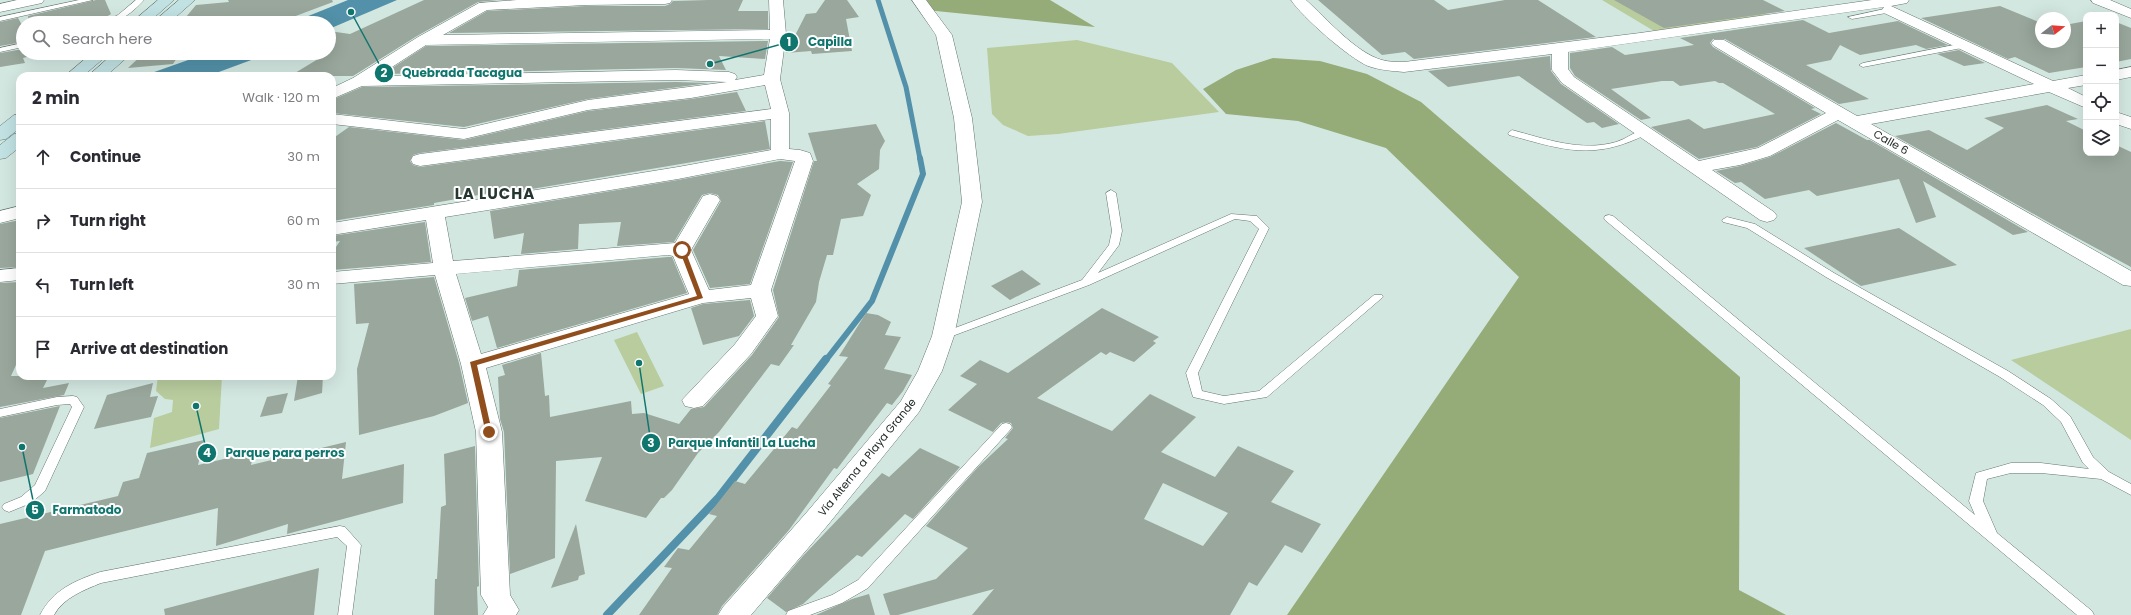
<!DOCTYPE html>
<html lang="en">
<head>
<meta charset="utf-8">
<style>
  :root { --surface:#fff; --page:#f2f2f3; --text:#2b2b33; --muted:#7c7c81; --line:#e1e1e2 }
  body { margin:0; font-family:Poppins,sans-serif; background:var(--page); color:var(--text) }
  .controls { position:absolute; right:12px; top:12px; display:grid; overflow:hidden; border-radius:8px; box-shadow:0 4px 16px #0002 }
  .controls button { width:36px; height:36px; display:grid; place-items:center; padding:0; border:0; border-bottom:1px solid var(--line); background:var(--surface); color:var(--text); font:20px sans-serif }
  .compass { position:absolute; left:2035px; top:12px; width:36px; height:36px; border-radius:50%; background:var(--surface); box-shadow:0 4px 16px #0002; rotate:73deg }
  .stop { position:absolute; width:12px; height:12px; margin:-9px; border:3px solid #914e1d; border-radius:50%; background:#fff }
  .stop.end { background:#914e1d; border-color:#fff; box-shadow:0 1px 4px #0008 }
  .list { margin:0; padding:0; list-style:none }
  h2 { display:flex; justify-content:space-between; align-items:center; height:52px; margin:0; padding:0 16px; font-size:17px }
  h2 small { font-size:13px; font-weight:400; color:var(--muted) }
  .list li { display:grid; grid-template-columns:26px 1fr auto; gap:12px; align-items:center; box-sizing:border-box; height:64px; padding:0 16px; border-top:1px solid var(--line) }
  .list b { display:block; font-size:15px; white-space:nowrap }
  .list em { font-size:13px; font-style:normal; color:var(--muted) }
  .icon { flex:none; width:22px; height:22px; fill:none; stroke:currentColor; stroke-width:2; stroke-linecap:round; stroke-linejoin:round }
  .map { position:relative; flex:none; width:2131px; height:615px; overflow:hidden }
  .search { position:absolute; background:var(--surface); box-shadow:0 4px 16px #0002; left:16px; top:16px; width:320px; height:44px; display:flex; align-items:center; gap:10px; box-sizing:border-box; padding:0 14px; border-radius:22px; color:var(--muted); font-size:15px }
  .panel { position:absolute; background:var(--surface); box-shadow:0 4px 16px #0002; left:16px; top:72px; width:320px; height:308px; border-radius:12px }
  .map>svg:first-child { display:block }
  .green { fill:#b8cc9e }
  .forest { fill:#95ab78 }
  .water { fill:#5291a9 }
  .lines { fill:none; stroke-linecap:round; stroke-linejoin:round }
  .stream-far2 { stroke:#5291a9; stroke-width:5 }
  .stream-far1 { stroke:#5291a9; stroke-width:6 }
  .stream { stroke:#5291a9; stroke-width:8 }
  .building { fill:#99a79c; fill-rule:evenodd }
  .service-casing { stroke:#637570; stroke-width:1 }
  .minor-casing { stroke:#637570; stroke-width:1 }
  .secondary-casing { stroke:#637570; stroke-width:1 }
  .service { fill:#fff; fill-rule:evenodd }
  .minor { fill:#fff; fill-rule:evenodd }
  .secondary { fill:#c1e1e2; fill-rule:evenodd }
  .route { fill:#914e1d }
  .labels { text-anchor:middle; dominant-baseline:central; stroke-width:4; stroke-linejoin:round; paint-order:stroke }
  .street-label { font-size:11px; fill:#212927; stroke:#fff }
  .district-label { font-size:15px; font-weight:bold; letter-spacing:1px; fill:#253631; stroke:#fff }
  .leader { fill:none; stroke:#0f766e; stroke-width:1.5 }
  .callout-dot { fill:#0f766e; stroke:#fff; stroke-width:1.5 }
  .mark-label { font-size:12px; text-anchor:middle; font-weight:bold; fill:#fff }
  .callout-label { font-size:12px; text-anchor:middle; font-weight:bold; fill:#0f766e; stroke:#fff; stroke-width:4; stroke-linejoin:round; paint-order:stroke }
</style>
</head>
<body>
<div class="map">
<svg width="2131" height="615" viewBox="0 0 2131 615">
  <rect width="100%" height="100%" fill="#d3e7e1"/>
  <g class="green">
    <path d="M1602 0H1739L1767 15 1654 31Z"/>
    <path d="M1077 40 1172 63 1219 112 1058 134 1028 136 1003 125 992 114 987 48Z"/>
    <path d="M2131 329V440L2011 360Z"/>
    <path d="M637 332 664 386 641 394 614 340Z"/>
    <path d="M158 376H222L219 429 150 448 154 418 172 412 173 400 165 399 156 391Z"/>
  </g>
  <g class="forest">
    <path d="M920 0H1050L1095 27 926 10Z"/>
    <path d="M1273 58 1320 61 1367 74 1421 102 1740 377 1739 590 1786 615H1287L1519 277 1386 148 1298 121 1226 114 1203 89 1236 70Z"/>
  </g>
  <g class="water">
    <path d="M348 0H397L329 29V23H291Z"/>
    <path d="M208 53H270L208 76H143Z"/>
  </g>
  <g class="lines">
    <path class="stream-far2" d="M878 0 906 87 920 159"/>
    <path class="stream-far1" d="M826 360 872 301 923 174 920 158"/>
    <path class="stream" d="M607 615 719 497 826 359"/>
  </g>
  <g class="building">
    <path d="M96 0H105L111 14 96 23H29L28 16Z"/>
    <path d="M228 0H332L333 2 277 23H181L196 5 229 2Z"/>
    <path d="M424 0H498L478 2 417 36 353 76H290L328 53H325H329V31L350 34Z"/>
    <path d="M708 0H743L738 11H768V29L449 33 487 11 586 6H665L670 4 673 1Z"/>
    <path d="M825 0H847L859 17 846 19 852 51 812 54 811 51 786 53 806 14 816 13Z"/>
    <path d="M1318 0H1434L1448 10 1505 0H1538L1596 37 1414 59 1405 52 1382 55Z"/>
    <path d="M1614 0H1763L1785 11 1664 28Z"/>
    <path d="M2000 6 2041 23V42H2065V25L2086 21V67L2049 73 2015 57 2008 59 1921 18Z"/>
    <path d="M18 18 23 27V42L0 46V22Z"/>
    <path d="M1803 20 1829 33 1898 21 1948 45 1926 49 1916 45 1860 55 1840 45 1831 60 1806 65 1869 99 1839 104 1725 39H1713L1710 43 1713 47 1815 108 1811 109 1821 114 1757 147 1699 159 1651 127 1689 119 1704 129 1775 114 1723 83H1719L1715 81 1680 86 1673 81H1662L1611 89 1651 118 1641 120 1575 76 1570 68V53L1612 47 1625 55 1694 45 1680 38Z"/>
    <path d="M2116 22 2131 28V59L2116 62Z"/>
    <path d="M768 41 765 59 719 56 726 70 676 68 383 74 426 46Z"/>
    <path d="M23 49V53L38 54 23 58 25 63 0 67V53Z"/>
    <path d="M1959 50 1985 63 1964 66 1937 54Z"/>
    <path d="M144 53H180L173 64 128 68Z"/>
    <path d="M1550 56 1551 71 1561 84 1619 124 1602 128 1594 122 1587 123 1519 76 1448 87 1428 71Z"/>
    <path d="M676 82 709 83 588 99 464 127 332 113V100L362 87Z"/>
    <path d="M737 92 746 111 420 153 413 155 410 161 413 165 420 167 765 121 770 149 490 196V193L434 203V205L332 221V139L349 127 464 140 588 111 691 99Z"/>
    <path d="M2047 105 2078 119 2066 121 2086 131V153H2116V145L2131 152V267L2055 226 1895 136 1929 130 1967 150 2004 128 1984 118Z"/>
    <path d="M1836 123 1867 140H1870L2028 232 2013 235 1923 181 1936 217 1916 223 1899 179 1817 196 1809 190 1765 199 1741 182 1735 183 1716 171 1740 166 1770 157Z"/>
    <path d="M876 124 885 141 880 150 879 169 857 184 871 195 863 216 841 219 833 255H827L819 282 816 302 791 345H794L779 366 771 364 719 432 698 453 672 490 664 498H661L646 518 585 501 602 457 556 461 555 558 510 574 504 432 500 419 498 377 505 375 502 365 541 353 545 396 549 395 550 417 631 401 632 414 644 413 679 424 691 409 704 407 752 355 779 317 773 290 814 161H817L808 133Z"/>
    <path d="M780 161 793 162 750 284 710 288 693 250 721 201 718 195 710 193 702 195 674 242 617 246 621 222 579 224 578 249 521 254 524 233 494 239 490 211 678 180Z"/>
    <path d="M20 220V267L0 268V224Z"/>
    <path d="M425 222 431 262 332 270V253L340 241 332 242V236Z"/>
    <path d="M1899 228 1957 265 1861 286 1804 248Z"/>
    <path d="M668 257H672L687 293 497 348 488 316 472 321 465 298 517 286 519 270Z"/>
    <path d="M1022 270 1041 284 1010 300 991 286Z"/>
    <path d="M434 277 459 363 468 403 434 416 359 435 357 369 369 323 356 324 354 284Z"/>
    <path d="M20 282V356L11 376H49L43 388 69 383 64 395 0 407V283Z"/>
    <path d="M750 300 754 316 739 336 703 345 691 308 703 304Z"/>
    <path d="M1102 308 1159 337 1153 341 1156 343 1134 362 1110 352 1106 355 1101 352 1037 398 1112 431 1150 394 1196 417 1161 452 1215 477 1238 446 1294 471 1271 502 1321 524 1302 553 1285 545 1257 586 1249 582 1230 615H972L994 589 898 615H890L883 594 936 579 968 548 926 526 978 467 1008 439 1005 438 1013 428 1011 423 1006 422 1001 423 993 432 948 410 977 384 960 376 980 360 1008 373ZM1163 483 1228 513 1203 546 1144 519Z"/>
    <path d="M866 313 878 315 891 322 885 335 901 337 884 369 912 375 903 391 892 405 887 403 837 469 834 468 789 530 722 606 717 615H639L672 568 664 567 678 548 689 550 717 516 709 514 735 481 745 484 792 427 797 429 831 385 828 384 848 357 839 356Z"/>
    <path d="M298 376H323L322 393 294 401Z"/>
    <path d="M153 383 150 397 158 396 151 417 94 429 107 395Z"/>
    <path d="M288 393 282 413 260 417 267 397Z"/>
    <path d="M60 406 33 474 0 482V418Z"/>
    <path d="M204 440 198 465 254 452 251 465 346 442 342 479 404 464 403 503 287 534 288 524 216 546 218 508 45 551 21 615H0V524L118 496 123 482 139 478 147 453Z"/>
    <path d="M475 446 479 586 477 587 478 615H434L435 579H437L441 507 446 505 444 454Z"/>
    <path d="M920 448 960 467 913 519 905 514 862 557 857 555 803 604 786 612 767 598 803 556 882 473 889 477Z"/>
    <path d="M576 524 585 574 579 576 578 580 551 588Z"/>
    <path d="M319 568 314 615H165L164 609Z"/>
    <path d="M869 594 875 615H816L852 599Z"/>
  </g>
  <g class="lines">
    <defs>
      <g id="service">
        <path d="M79 0H93L0 21V17Z"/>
        <path d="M136 0H144C132 13 120 23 102 23L118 15Z"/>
        <path d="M1889 8H1892V12L1852 19 1848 17Z"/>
        <path d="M23 43V47L0 52V48Z"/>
        <path d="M1964 43 1968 45 1967 47 1863 67 1859 65 1863 63Z"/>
        <path d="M1644 129 1647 130V134C1594 161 1563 150 1509 135L1508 133 1512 130C1546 139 1581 152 1616 142 1626 139 1634 132 1644 129Z"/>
        <path d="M1111 190 1116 193 1122 231 1119 245 1098 273 1231 214 1257 216 1269 228 1198 373 1202 391 1224 396 1259 391 1374 295H1382L1383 297 1267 397 1224 404 1193 397 1186 373 1259 229 1250 221 1235 219 1089 285 947 338H939L937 336 939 334 1082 280 1109 245 1112 231 1106 193Z"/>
        <path d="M1609 215 1613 216 1975 515 1969 501 1976 473 2011 463H2041L2089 469 2083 463 2061 422 2043 405 2000 377 1826 277 1747 228 1723 222 1722 220 1727 217 1755 224 1834 273 2008 371 2051 399 2070 416 2093 457 2109 472 2131 484V495L2101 479 2041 473H2011L1987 479 1983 501 1997 533 2092 611 2094 615H2077L1605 220 1604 218 1605 216Z"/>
        <path d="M73 396 77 397 84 407 45 491 31 503 9 512 4 510 2 507 4 504 21 497 35 485 72 407 70 404 57 405 0 417V409L57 397Z"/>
        <path d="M1006 423 1010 424 1012 427 1010 430 868 588 842 603 810 615H786L788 611 832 595 858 580 1002 424Z"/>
        <path d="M340 526 345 527 361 545 352 615H338L347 546 337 537 101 583C84 590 63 598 54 615H40C53 590 74 581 100 572Z"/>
      </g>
      <g id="minor">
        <path d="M17 0H44L42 3 0 12V4Z"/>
        <path d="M517 0H672L670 3 665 4 586 5 487 10 443 35 770 30 769 0H783L786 34 780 79 789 113V149L800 150 810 153 813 161 771 290 778 316 751 354 703 406 694 408 685 406 682 400 735 344 756 316 751 298 703 303 486 368 502 432 510 595 519 610 516 615H483L488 607 481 595 476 432 461 364 435 275 332 284V272L433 263 426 220 332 235V223L678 167 771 150V119L420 166 413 164 411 160 413 156 420 154 771 109 765 85 691 98 588 110 464 139 332 124V114L464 129 588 100 727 82 676 80 362 86 332 99V88L353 78 418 37 479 3ZM770 39 764 75 735 80 737 77 735 74 729 72 676 70 378 76 426 45ZM780 159 795 161 751 285 709 290 691 250 720 200 717 196 710 194 703 196 675 243 453 261 445 217 678 179ZM668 255 673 256 689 294 481 354 456 274Z"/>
        <path d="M912 0H926L952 35 972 118 982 202 954 336 942 371 919 412 827 526 751 615H718L723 607 807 512 901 401 918 371 932 336 962 202 954 118 936 35Z"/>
        <path d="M1291 0H1306C1326 18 1356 53 1382 60 1389 62 1397 62 1404 62L1640 33 1872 0H1909L1907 3 1891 6 2053 81 2086 75V85L2068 88 2086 97V108L2049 92 1871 124 2131 271V286L2123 285 1838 120 1770 156 1740 165 1712 170 1774 212 1777 216 1774 220 1767 222 1760 220 1562 83 1552 70V54L1404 72C1392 71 1379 70 1368 66 1349 58 1302 17 1291 0ZM1884 7 1882 10 1884 13 2034 84 1857 116 1724 40H1714L1711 43 1714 46 1826 113 1758 148 1699 161 1574 77 1568 69V52Z"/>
        <path d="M2091 0H2110L2131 9V18L2093 3Z"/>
        <path d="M2131 67V77L2116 80V70Z"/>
        <path d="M2116 112 2131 117V129L2116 124Z"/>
        <path d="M20 206V218L0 223V211Z"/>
        <path d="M20 268V280L0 282V270Z"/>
      </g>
      <g id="secondary">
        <path d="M158 0H174L148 23H131Z"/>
        <path d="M179 0H195L169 23H152Z"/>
        <path d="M92 53H110L83 76H65Z"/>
        <path d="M114 53H132L106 76H88Z"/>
        <path d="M20 114V128L6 139 0 140V126L14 115Z"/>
        <path d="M20 133V147L6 158 0 159V145L14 134Z"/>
      </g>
    </defs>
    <use href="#service" class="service-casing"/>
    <use href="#minor" class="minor-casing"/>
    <use href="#secondary" class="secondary-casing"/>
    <use href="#service" class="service"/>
    <use href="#minor" class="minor"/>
    <use href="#secondary" class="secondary"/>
  </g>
  <path class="route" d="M679 249 685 250 703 298 477 365 492 432 486 434 470 362 697 296Z"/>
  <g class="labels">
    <g class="street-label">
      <text transform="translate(1891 142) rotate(30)">Calle 6</text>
      <text transform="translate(867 457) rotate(-51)">Vía Alterna a Playa Grande</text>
    </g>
    <g class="district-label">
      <text x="495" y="193">LA LUCHA</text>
    </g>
  </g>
  <path class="leader" d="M710 64L789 42M351 12L384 73M639 363L651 443M196 406L207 453M22 447L35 510"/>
  <g class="callout-dot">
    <circle cx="710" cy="64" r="4"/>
    <circle cx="351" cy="12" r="4"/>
    <circle cx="639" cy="363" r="4"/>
    <circle cx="196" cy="406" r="4"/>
    <circle cx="22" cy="447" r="4"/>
    <circle cx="789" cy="42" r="10"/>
    <circle cx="384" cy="73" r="10"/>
    <circle cx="651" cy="443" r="10"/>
    <circle cx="207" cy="453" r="10"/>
    <circle cx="35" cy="510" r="10"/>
  </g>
  <g class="mark-label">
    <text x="789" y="46">1</text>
    <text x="384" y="77">2</text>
    <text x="651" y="447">3</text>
    <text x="207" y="457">4</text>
    <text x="35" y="514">5</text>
  </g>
  <g class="callout-label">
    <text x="830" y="46">Capilla</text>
    <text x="462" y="77">Quebrada Tacagua</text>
    <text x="742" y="447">Parque Infantil La Lucha</text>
    <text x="285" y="457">Parque para perros</text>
    <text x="87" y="514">Farmatodo</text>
  </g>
</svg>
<div class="controls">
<button>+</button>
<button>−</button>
<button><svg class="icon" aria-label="locate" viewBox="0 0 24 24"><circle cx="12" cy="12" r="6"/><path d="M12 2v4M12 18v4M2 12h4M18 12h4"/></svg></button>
<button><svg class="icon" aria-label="layers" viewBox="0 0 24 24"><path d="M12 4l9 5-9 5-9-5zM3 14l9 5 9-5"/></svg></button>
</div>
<svg class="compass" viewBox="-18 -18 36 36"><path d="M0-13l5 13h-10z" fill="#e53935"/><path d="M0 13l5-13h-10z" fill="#7c7c81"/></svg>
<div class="stop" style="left:682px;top:250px"></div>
<div class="stop end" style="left:489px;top:432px"></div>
<div class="search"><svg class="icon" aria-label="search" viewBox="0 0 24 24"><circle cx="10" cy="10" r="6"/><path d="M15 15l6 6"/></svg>Search here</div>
<section class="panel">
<h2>2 min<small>Walk · 120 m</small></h2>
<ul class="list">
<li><svg class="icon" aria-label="ahead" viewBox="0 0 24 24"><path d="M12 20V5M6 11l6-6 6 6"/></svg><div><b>Continue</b></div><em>30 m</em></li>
<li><svg class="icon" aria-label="right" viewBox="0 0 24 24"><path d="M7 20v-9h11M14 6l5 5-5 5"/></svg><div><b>Turn right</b></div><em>60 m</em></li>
<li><svg class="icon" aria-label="left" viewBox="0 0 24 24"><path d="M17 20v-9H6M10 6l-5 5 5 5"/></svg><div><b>Turn left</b></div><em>30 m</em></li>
<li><svg class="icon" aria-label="arrive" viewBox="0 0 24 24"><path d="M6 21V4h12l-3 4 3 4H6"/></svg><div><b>Arrive at destination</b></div></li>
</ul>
</section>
</div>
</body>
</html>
